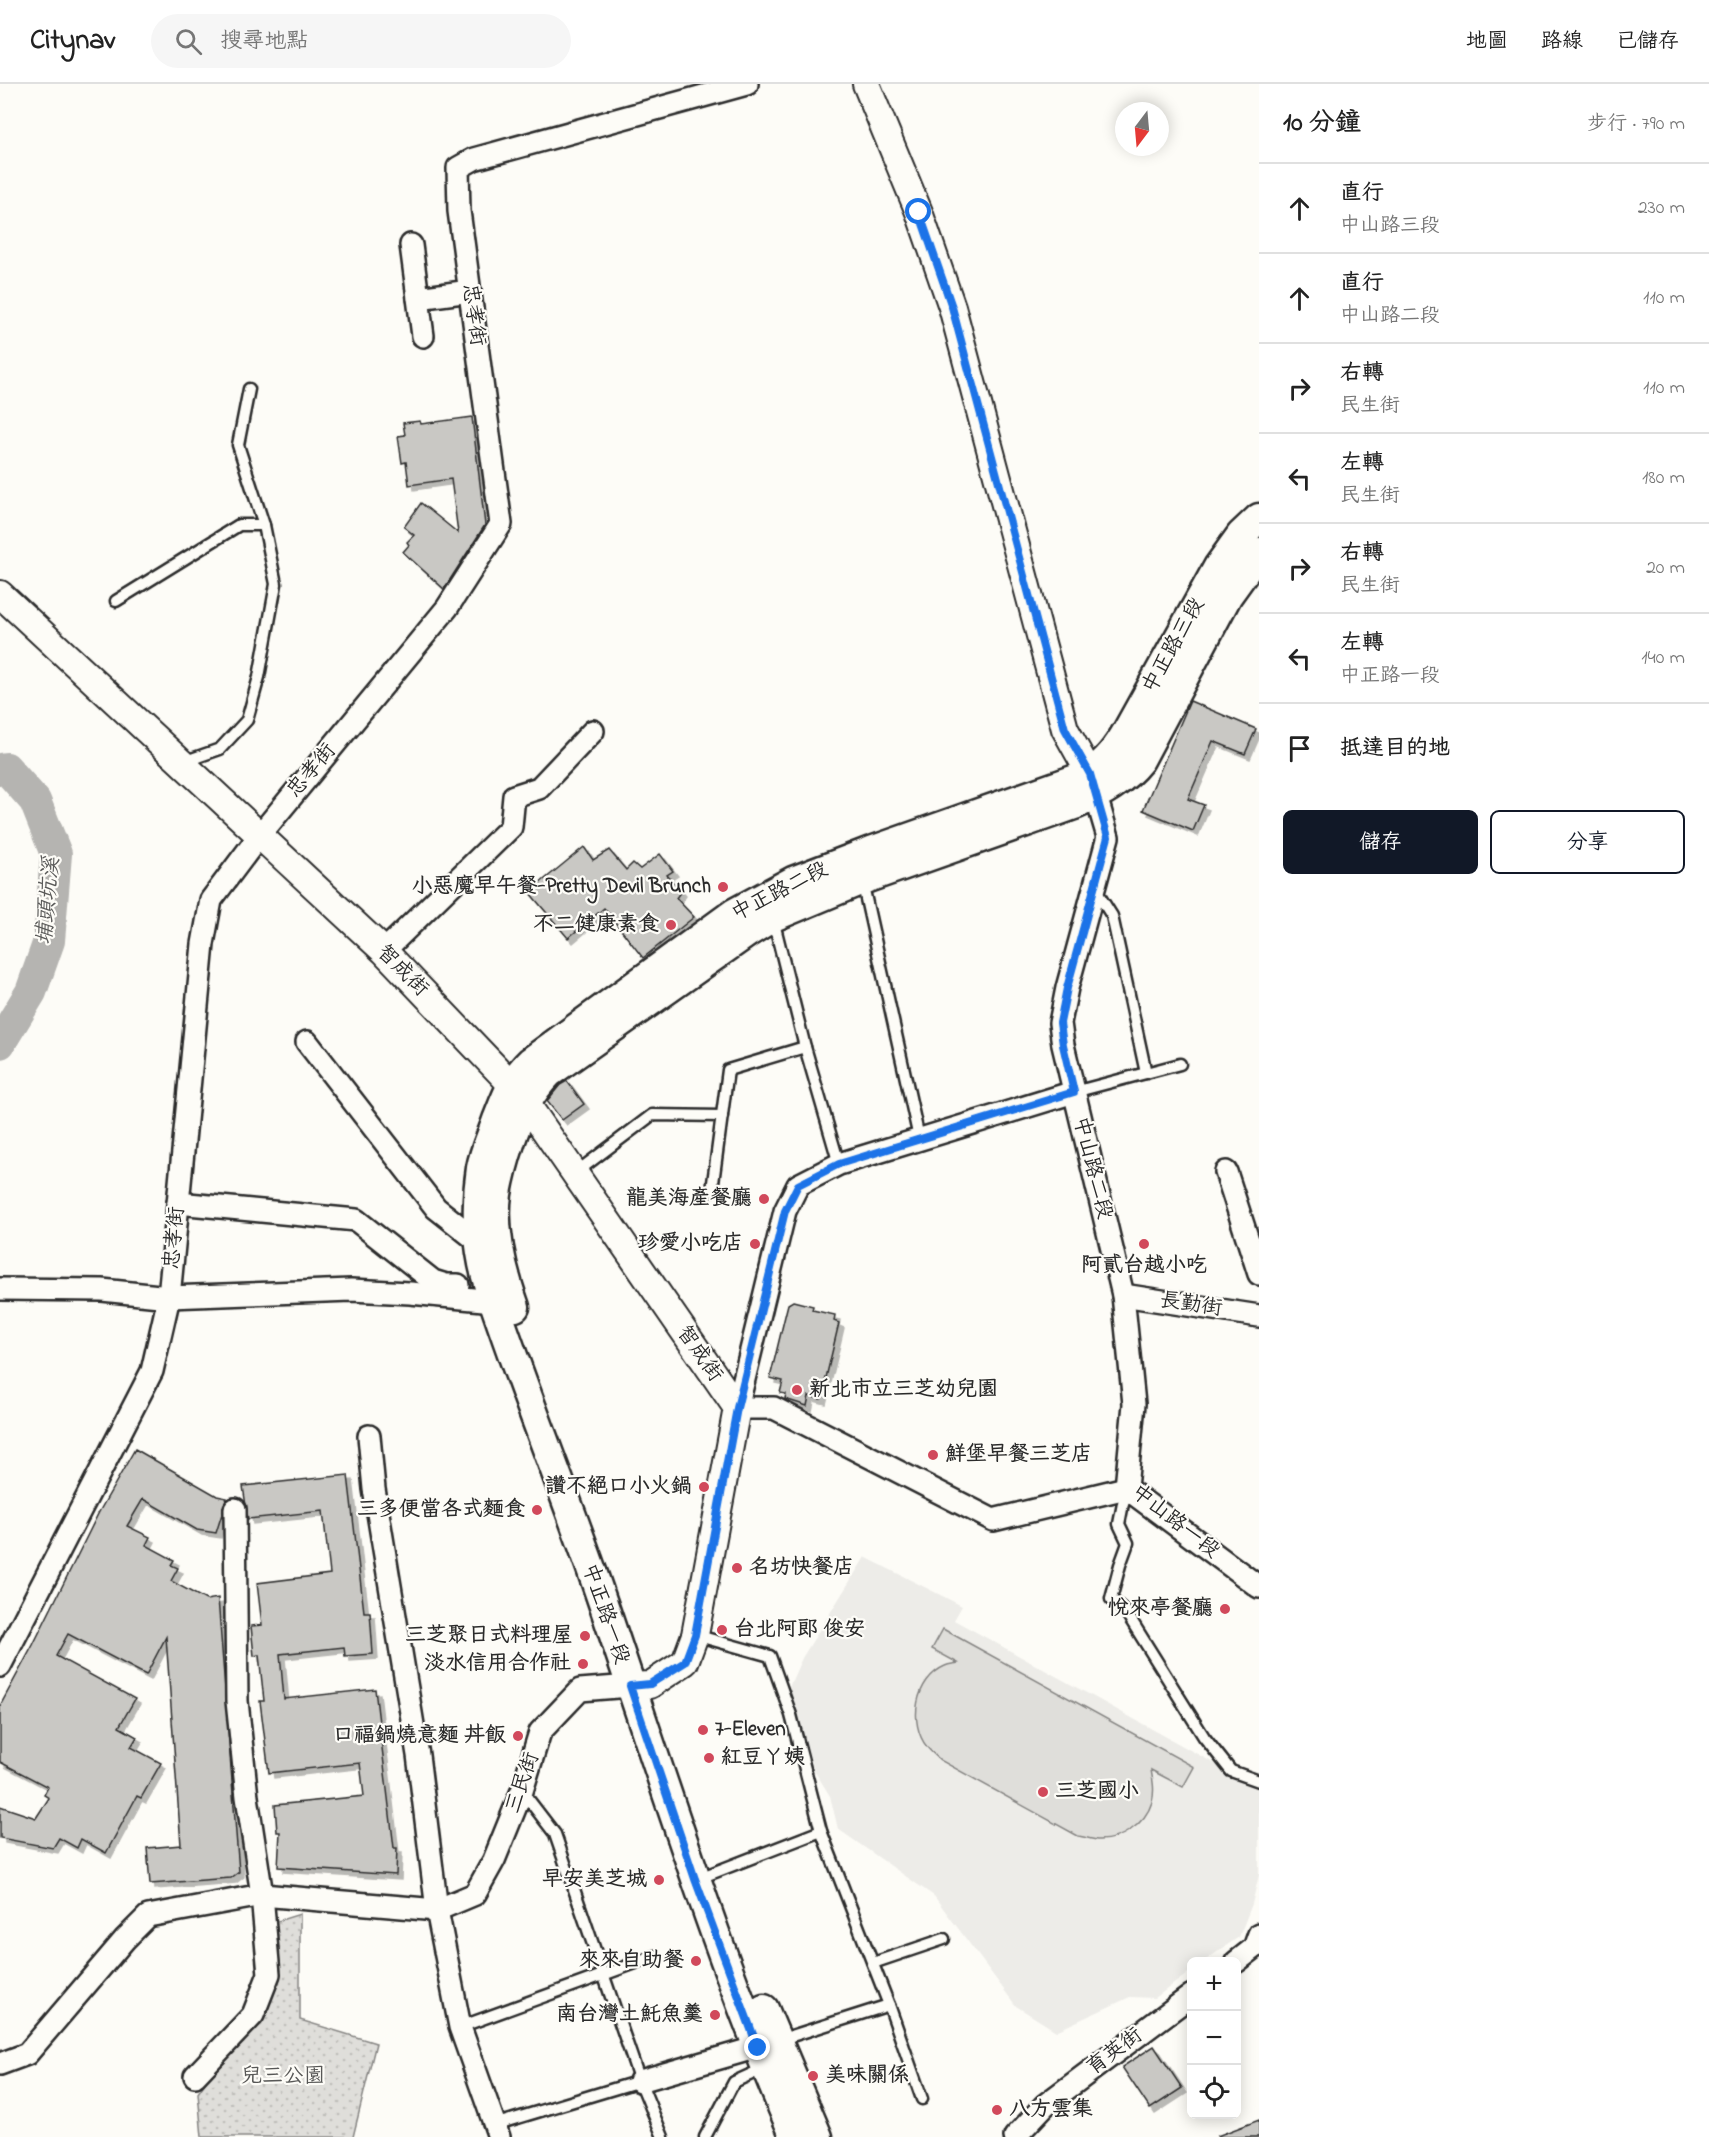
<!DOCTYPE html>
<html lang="zh-TW">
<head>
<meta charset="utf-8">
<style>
  :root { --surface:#fff; --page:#f6f6f6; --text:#222; --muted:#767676; --line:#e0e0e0; --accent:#111827 }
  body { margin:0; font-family:"Indie Flower","LXGW WenKai TC",sans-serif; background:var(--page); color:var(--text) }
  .controls { position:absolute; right:18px; bottom:18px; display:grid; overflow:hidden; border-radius:9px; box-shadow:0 3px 15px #0003 }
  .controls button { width:54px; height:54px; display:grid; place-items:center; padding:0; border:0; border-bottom:2px solid var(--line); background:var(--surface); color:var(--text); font:30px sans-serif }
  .compass { position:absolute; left:1115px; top:18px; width:54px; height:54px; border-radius:50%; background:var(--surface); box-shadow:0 3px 15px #0003; rotate:196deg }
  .stop { position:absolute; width:18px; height:18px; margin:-14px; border:4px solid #1a73e8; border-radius:50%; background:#fff }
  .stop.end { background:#1a73e8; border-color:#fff; box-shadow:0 2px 6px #0008 }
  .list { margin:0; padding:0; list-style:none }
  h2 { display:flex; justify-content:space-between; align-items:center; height:78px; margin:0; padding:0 24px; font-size:26px }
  h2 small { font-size:20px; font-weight:400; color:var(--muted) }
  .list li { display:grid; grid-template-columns:39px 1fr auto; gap:18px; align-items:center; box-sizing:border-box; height:90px; padding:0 24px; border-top:2px solid var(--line) }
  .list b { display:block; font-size:22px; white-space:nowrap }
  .list p { margin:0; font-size:20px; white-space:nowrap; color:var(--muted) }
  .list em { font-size:20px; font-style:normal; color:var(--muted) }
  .actions { display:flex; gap:12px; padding:18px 24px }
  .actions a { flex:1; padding:14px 0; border:2px solid var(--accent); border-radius:9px; text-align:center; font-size:21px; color:var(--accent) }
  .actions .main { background:var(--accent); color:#fff }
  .icon { flex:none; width:33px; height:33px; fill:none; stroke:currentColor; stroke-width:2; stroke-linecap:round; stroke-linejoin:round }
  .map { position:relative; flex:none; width:1259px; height:2053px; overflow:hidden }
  header { display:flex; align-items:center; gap:36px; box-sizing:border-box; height:84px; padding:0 30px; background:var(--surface); border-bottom:2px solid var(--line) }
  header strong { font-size:28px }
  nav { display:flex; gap:33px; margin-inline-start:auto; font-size:21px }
  .search { width:420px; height:54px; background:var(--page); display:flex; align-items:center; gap:15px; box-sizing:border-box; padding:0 21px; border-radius:33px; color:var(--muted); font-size:22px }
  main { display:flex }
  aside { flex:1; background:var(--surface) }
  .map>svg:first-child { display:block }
  .built { fill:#edece8 }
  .grass { fill:#dfdeda; stroke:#858482; stroke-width:1.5 }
  .park { fill:url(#park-dots); stroke:#858482; stroke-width:1.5 }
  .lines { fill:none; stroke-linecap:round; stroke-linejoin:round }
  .river { stroke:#b5b4b1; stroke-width:32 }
  .building { fill:#c9c8c4; stroke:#2b2b2b; stroke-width:1.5; filter:url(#shadow) }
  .service-casing { stroke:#2b2b2b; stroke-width:15 }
  .minor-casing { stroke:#2b2b2b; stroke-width:26 }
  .tertiary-casing { stroke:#2b2b2b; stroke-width:30 }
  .secondary-casing { stroke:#2b2b2b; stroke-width:33 }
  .service { stroke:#fdfcf7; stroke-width:10 }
  .minor { stroke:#fdfcf7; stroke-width:21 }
  .tertiary { stroke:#fdfcf7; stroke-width:26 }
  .secondary { stroke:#fdfcf7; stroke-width:28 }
  .route { stroke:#1a73e8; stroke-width:8 }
  .poi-dot { fill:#d1495b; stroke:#fdfcf7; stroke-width:2 }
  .labels { text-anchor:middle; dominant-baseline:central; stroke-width:4.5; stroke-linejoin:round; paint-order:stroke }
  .street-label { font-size:21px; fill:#2b2b2b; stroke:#fdfcf7 }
  .poi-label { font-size:21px; font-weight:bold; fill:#2b2b2b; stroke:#fdfcf7; text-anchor:end }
  .park-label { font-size:21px; fill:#585857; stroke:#fdfcf7 }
  .water-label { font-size:22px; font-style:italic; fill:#5b5b5a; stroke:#fdfcf7 }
</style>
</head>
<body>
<header>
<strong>Citynav</strong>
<div class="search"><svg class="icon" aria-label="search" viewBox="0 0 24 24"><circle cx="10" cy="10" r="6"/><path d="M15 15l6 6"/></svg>搜尋地點</div>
<nav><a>地圖</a><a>路線</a><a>已儲存</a></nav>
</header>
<main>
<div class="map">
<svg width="1259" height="2053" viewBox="0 0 1259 2053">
  <defs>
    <pattern id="park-dots" width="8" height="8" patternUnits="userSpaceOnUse" patternTransform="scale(1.5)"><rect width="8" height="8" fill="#dfdeda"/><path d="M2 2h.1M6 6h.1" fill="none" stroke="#c0bfbb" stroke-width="1.8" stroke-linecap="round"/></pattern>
    <filter id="shadow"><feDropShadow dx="5" dy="5" stdDeviation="0" flood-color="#0004"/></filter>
  </defs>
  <rect width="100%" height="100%" fill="#fdfcf7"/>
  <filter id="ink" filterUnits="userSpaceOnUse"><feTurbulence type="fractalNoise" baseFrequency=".0167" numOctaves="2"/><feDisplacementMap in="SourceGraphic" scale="12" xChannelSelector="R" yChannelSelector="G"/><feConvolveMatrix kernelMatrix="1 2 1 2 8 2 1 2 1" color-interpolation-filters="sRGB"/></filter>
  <g filter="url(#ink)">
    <path class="built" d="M865 1473 962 1522 954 1536 1259 1704V1791L1252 1820 1239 1853 1204 1877 1192 1878 1191 1887 1155 1914 1130 1913 1056 1947 1016 1922 934 1812 838 1745 830 1712 814 1686 789 1603 802 1574Z"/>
    <path class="grass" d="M943 1545 1194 1683 1183 1703 1151 1686C1153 1697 1155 1707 1152 1718 1145 1741 1120 1757 1097 1756 1091 1755 1084 1753 1078 1752L940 1676C936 1672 930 1667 927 1663 908 1639 915 1595 945 1582 949 1580 954 1580 958 1579L932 1565Z"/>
    <path class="park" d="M300 1830V1936L376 1959 353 2053H202L198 2009 253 1931 268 1840Z"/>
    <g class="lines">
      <path class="river" d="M0 685 6 684 35 717 56 770 49 857 31 908 0 959"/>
    </g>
    <g class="building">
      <path d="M472 333 485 441 444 505 403 468 409 461 407 458 414 451 404 443 421 419 458 449 451 395 409 401 406 378 402 379 398 352 405 351 403 339 420 337 421 340Z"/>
      <path d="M1190 617 1256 645 1245 670 1213 657 1188 715 1204 721 1193 747 1143 726Z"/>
      <path d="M584 763 593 776 609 766 626 786 633 779 640 785 660 770 673 787 667 791 681 807 676 814 694 833 643 874 604 824 568 854 529 808Z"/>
      <path d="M567 997 584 1020 562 1036 547 1017 560 1001Z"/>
      <path d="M793 1217 813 1222 812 1226 835 1231 834 1237 839 1239 821 1315 809 1312 807 1322 785 1315 786 1310 780 1309 783 1297 770 1294 785 1232 788 1220Z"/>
      <path d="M135 1365 217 1412 227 1414 216 1449 197 1446 143 1415 127 1442 150 1453 146 1461 174 1476 171 1481 178 1484 171 1497 206 1516 218 1514 239 1788 231 1794 150 1800 147 1764 181 1761 166 1553 146 1591 68 1550 56 1572 135 1615 119 1643 137 1653 131 1663 161 1679 141 1714 137 1712 106 1769 81 1755 77 1764 59 1754 53 1764 0 1754V1722L36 1734 49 1714 44 1711 48 1703 0 1678V1622L33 1561 99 1428Z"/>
      <path d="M348 1391 364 1528H370L373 1570 345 1572 344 1563 280 1570 284 1615 375 1605 394 1764H397L396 1791 278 1783 280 1748H277L275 1721 364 1712 360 1679 269 1689 260 1617H264L259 1571 254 1572 251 1542 262 1541 257 1499 330 1490 323 1427 248 1435 243 1402Z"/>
      <path d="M1154 1962 1182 2004 1150 2025 1122 1983Z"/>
      <path d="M1259 2036V2053H1218L1217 2052Z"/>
    </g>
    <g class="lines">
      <defs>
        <g id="service">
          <path d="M116 517 239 441H264"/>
          <path d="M183 678 220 665 247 636 259 593 276 500 264 441 238 361 249 305"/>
          <path d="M862 797 919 1054"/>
          <path d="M1095 805 1112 832 1146 989"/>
          <path d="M773 835 805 963 839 1080"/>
          <path d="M1074 1008 1180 980"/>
          <path d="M574 1090 652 1031 722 1032"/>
          <path d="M712 1106 728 986 805 963"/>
          <path d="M1126 1404 1119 1440 1128 1459 1120 1481 1111 1515 1126 1528 1204 1653 1231 1687 1259 1697"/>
          <path d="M695 1551 770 1572 791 1631 821 1747 889 1921 779 1956"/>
          <path d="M522 1707 555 1750 640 1997 663 2053"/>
          <path d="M710 1790 821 1747"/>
          <path d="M873 1879 944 1855"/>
          <path d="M889 1921 922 2015"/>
          <path d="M460 1943 655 1872"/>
          <path d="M494 2041 640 1997"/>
          <path d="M705 2053 734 1998 765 1984"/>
        </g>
        <g id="minor">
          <path d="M411 161 418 214"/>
          <path d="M423 252 418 214 470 207"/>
          <path d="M1096 712 1108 753 1067 904 1060 939 1063 961 1123 1211 1134 1320 1126 1404 1259 1503"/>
          <path d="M384 867 511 743 514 712 539 704 593 647"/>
          <path d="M307 958 436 1124 479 1158H487"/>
          <path d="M1074 1008 839 1080 798 1101 785 1127 737 1324H774L993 1436 1126 1404"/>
          <path d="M1226 1088 1259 1190"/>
          <path d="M178 1119 356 1136 433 1197 446 1201H458"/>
          <path d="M0 1205 102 1206 169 1213 351 1206 410 1209 494 1217"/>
          <path d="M1123 1211 1259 1232"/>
          <path d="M369 1352 374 1405 418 1671 437 1826 460 1943 499 2053"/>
          <path d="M0 1582 152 1287 169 1213 203 860 211 816 259 752 447 524 501 440 459 127 458 84 474 75 747 0"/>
          <path d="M1236 1878 1254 1864 1259 1850"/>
          <path d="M0 1980 27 1970 125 1855 148 1832 262 1811 437 1826 475 1810 494 1776 522 1707 540 1648 580 1606 630 1602"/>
          <path d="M195 1992 253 1931 269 1890 262 1811 247 1713 237 1617 235 1425"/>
          <path d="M640 1997 758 1963"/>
          <path d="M1015 2053 1045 2021 1192 1911"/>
        </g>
        <g id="tertiary">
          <path d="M866 0 919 128 952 223 1065 645 1090 690 1095 709"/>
          <path d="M0 510 384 867 511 1000 526 1019 737 1324 695 1551 685 1578 650 1601 630 1602"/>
        </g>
        <g id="secondary">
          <path d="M515 1223C503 1189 492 1146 497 1110 500 1091 505 1074 511 1056 520 1030 530 1008 549 989L747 849 773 833 862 796 1077 720C1102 709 1123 697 1140 676L1228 511 1259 468"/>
          <path d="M764 1925 818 2053"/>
          <path d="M795 2053C716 1871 659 1681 594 1493 560 1396 521 1300 489 1203 477 1165 475 1122 481 1084 484 1067 492 1051 497 1036 507 1011 512 995 531 977L734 829 793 797 871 767 1090 690C1108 676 1116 666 1127 647L1218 483 1241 451 1259 434"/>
        </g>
      </defs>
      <use href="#service" class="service-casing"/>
      <use href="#minor" class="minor-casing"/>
      <use href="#tertiary" class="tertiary-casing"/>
      <use href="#secondary" class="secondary-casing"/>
      <use href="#service" class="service"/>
      <use href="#minor" class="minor"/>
      <use href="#tertiary" class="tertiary"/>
      <use href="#secondary" class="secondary"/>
    </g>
  </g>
  <g class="lines" filter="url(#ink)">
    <path class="route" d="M758 1964 695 1795 630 1602 650 1600 685 1578 695 1551 737 1324 785 1127 798 1101 839 1080 1074 1008 1063 961 1060 939 1067 904 1108 753 1090 690 1065 645 952 223 919 128"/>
  </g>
  <g class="poi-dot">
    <circle cx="723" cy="803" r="6"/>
    <circle cx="671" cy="841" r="6"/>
    <circle cx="764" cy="1115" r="6"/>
    <circle cx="755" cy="1160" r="6"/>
    <circle cx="1144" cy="1160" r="6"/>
    <circle cx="797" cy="1306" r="6"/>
    <circle cx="933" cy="1371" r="6"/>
    <circle cx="704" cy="1403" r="6"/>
    <circle cx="537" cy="1426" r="6"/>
    <circle cx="737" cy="1484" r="6"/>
    <circle cx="1225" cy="1525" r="6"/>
    <circle cx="722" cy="1546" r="6"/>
    <circle cx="585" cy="1552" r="6"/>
    <circle cx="583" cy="1580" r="6"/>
    <circle cx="703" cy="1646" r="6"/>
    <circle cx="518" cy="1652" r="6"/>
    <circle cx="709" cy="1674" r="6"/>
    <circle cx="1043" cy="1708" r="6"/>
    <circle cx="659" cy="1796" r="6"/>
    <circle cx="696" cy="1877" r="6"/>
    <circle cx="715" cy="1931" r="6"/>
    <circle cx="813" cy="1992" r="6"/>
    <circle cx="997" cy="2026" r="6"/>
  </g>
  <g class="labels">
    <g class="street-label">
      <text transform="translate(473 231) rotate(82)">忠孝街</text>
      <text transform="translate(1174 562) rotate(-61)">中正路三段</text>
      <text transform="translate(312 687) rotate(-50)">忠孝街</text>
      <text transform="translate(780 808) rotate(-27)">中正路二段</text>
      <text transform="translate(402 887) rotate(45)">智成街</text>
      <text transform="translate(1092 1084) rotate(76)">中山路二段</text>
      <text transform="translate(175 1154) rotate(-85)">忠孝街</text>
      <text transform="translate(1191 1221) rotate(8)">長勤街</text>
      <text transform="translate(699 1270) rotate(55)">智成街</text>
      <text transform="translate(1175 1438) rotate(38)">中山路一段</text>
      <text transform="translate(605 1530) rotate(71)">中正路一段</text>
      <text transform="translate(523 1699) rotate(-71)">三民街</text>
      <text transform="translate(1115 1968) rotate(-37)">育英街</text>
    </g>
    <g class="poi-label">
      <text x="711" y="803">小惡魔早午餐-Pretty Devil Brunch</text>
      <text x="659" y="841">不二健康素食</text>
      <text x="752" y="1115">龍美海產餐廳</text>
      <text x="743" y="1160">珍愛小吃店</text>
      <text x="1144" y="1182" text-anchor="middle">阿貳台越小吃</text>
      <text x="809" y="1306" text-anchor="start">新北市立三芝幼兒園</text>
      <text x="945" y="1371" text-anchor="start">鮮堡早餐三芝店</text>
      <text x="692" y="1403">讚不絕口小火鍋</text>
      <text x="525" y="1426">三多便當各式麵食</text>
      <text x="749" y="1484" text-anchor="start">名坊快餐店</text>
      <text x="1213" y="1525">悅來亭餐廳</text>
      <text x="734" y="1546" text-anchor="start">台北阿郎 俊安</text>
      <text x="573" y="1552">三芝聚日式料理屋</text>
      <text x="571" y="1580">淡水信用合作社</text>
      <text x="715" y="1646" text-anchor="start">7-Eleven</text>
      <text x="506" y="1652">口福鍋燒意麵 丼飯</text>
      <text x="721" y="1674" text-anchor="start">紅豆ㄚ姨</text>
      <text x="1055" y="1708" text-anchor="start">三芝國小</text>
      <text x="647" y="1796">早安美芝城</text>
      <text x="684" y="1877">來來自助餐</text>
      <text x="703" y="1931">南台灣土魠魚羹</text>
      <text x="825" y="1992" text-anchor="start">美味關係</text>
      <text x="1009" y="2026" text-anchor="start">八方雲集</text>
    </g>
    <g class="park-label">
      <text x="283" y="1993">兒三公園</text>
    </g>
    <g class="water-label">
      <text transform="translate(49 817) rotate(-85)">埔頭坑溪</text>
    </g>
  </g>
</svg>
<div class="controls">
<button>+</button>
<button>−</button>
<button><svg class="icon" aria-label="locate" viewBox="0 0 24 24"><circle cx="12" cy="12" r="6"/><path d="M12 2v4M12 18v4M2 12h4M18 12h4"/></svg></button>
</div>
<svg class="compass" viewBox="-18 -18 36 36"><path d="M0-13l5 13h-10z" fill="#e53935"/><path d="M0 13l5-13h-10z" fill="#767676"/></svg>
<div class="stop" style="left:919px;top:128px"></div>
<div class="stop end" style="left:758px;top:1964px"></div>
</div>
<aside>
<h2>10 分鐘<small>步行 · 790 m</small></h2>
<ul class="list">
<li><svg class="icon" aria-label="ahead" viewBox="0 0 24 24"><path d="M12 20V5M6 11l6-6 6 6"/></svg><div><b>直行</b><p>中山路三段</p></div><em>230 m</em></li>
<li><svg class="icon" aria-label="ahead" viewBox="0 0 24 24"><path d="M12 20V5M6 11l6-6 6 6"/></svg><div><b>直行</b><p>中山路二段</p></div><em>110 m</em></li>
<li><svg class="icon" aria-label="right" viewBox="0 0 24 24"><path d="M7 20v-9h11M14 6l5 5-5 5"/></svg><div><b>右轉</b><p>民生街</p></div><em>110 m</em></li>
<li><svg class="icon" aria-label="left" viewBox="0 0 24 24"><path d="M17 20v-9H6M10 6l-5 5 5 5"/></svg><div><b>左轉</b><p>民生街</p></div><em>180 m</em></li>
<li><svg class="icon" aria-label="right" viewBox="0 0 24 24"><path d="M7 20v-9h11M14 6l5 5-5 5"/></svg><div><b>右轉</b><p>民生街</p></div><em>20 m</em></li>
<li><svg class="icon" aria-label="left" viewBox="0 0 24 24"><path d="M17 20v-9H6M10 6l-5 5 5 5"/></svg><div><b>左轉</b><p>中正路一段</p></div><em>140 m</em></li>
<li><svg class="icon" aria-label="arrive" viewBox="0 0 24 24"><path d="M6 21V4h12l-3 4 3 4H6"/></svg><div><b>抵達目的地</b></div></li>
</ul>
<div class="actions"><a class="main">儲存</a><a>分享</a></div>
</aside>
</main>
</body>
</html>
